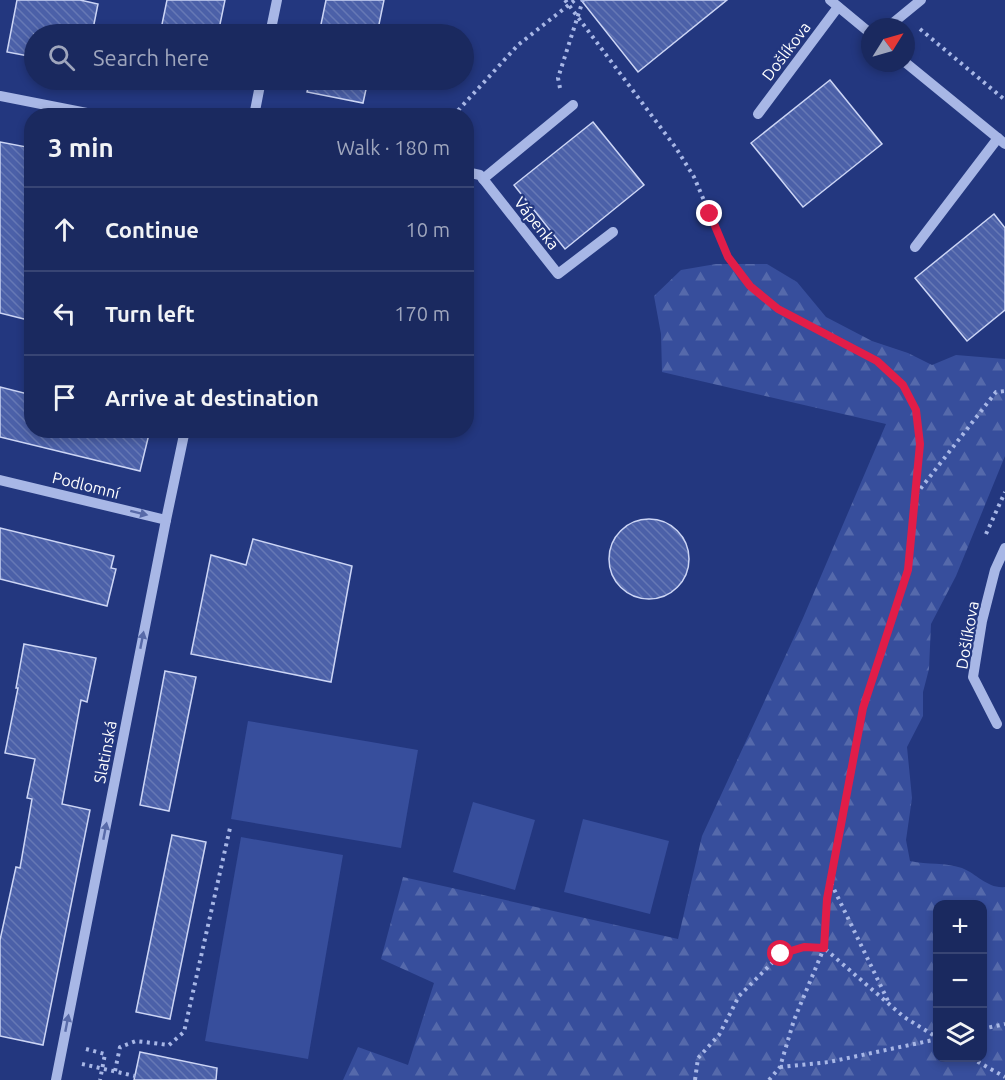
<!DOCTYPE html>
<html lang="en">
<head>
<meta charset="utf-8">
<style>
  :root { --surface:#1a295f; --page:#233165; --text:#f1f3f6; --muted:#9fa6bd; --line:#384574 }
  body { margin:0; font-family:Ubuntu,sans-serif; background:var(--page); color:var(--text) }
  .controls { position:absolute; right:18px; bottom:18px; display:grid; overflow:hidden; border-radius:12px; box-shadow:0 3px 9px #0003 }
  .controls button { width:54px; height:54px; display:grid; place-items:center; padding:0; border:0; border-bottom:2px solid var(--line); background:var(--surface); color:var(--text); font:30px sans-serif }
  .compass { position:absolute; left:861px; top:18px; width:54px; height:54px; border-radius:50%; background:var(--surface); box-shadow:0 3px 9px #0003; rotate:53deg }
  .stop { position:absolute; width:18px; height:18px; margin:-14px; border:4px solid #e11d48; border-radius:50%; background:#fff }
  .stop.end { background:#e11d48; border-color:#fff; box-shadow:0 2px 6px #0008 }
  .list { margin:0; padding:0; list-style:none }
  h2 { display:flex; justify-content:space-between; align-items:center; height:78px; margin:0; padding:0 24px; font-size:26px }
  h2 small { font-size:20px; font-weight:400; color:var(--muted) }
  .list li { display:grid; grid-template-columns:39px 1fr auto; gap:18px; align-items:center; box-sizing:border-box; height:84px; padding:0 24px; border-top:2px solid var(--line) }
  .list b { display:block; font-size:22px; white-space:nowrap }
  .list em { font-size:20px; font-style:normal; color:var(--muted) }
  .icon { flex:none; width:33px; height:33px; fill:none; stroke:currentColor; stroke-width:2; stroke-linecap:round; stroke-linejoin:round }
  .map { position:relative; flex:none; width:1005px; height:1080px; overflow:hidden }
  .search { position:absolute; background:var(--surface); box-shadow:0 3px 9px #0003; left:24px; top:24px; width:450px; height:66px; display:flex; align-items:center; gap:15px; box-sizing:border-box; padding:0 21px; border-radius:33px; color:var(--muted); font-size:22px }
  .panel { position:absolute; background:var(--surface); box-shadow:0 3px 9px #0003; left:24px; top:108px; width:450px; height:330px; border-radius:24px }
  .map>svg:first-child { display:block }
  .green { fill:#374e9c }
  .forest { fill:url(#forest-firs); fill-rule:evenodd }
  .building { fill:url(#building-back-hatch); stroke:#ccd5f5; stroke-width:1.5 }
  .lines { fill:none; stroke-linecap:round; stroke-linejoin:round }
  .path { stroke:#a8b7e6; stroke-width:4; stroke-dasharray:3 4.5; stroke-linecap:butt }
  .minor { stroke:#a8b7e6; stroke-width:10 }
  .oneway { fill:#586aa8 }
  .route { stroke:#e11d48; stroke-width:8 }
  .labels { text-anchor:middle; dominant-baseline:central; stroke-width:4.5; stroke-linejoin:round; paint-order:stroke }
  .street-label { font-size:16px; fill:#fff; stroke:#23377f }
</style>
</head>
<body>
<div class="map">
<svg width="1005" height="1080" viewBox="0 0 1005 1080">
  <defs>
    <pattern id="forest-firs" width="22" height="20" patternUnits="userSpaceOnUse" patternTransform="scale(1.5)"><rect width="22" height="20" fill="#374e9c"/><path d="M5 1l3.5 6h-7zM16 11l3.5 6h-7z" fill="#5569ab"/></pattern>
    <pattern id="building-back-hatch" width="6" height="6" patternUnits="userSpaceOnUse" patternTransform="scale(1.5)"><rect width="6" height="6" fill="#4b60a8"/><path d="M-1 5l2 2M0 0l6 6M5-1l2 2" fill="none" stroke="#6678b5"/></pattern>
  </defs>
  <rect width="100%" height="100%" fill="#23377f"/>
  <g class="green">
    <path d="M248 721 418 750 401 848 231 819Z"/>
    <path d="M473 802 535 820 515 890 453 872Z"/>
    <path d="M583 819 669 841 650 914 564 892Z"/>
    <path d="M241 837 343 855 308 1059 205 1041Z"/>
  </g>
  <path class="forest" d="M716 264H767L797 282 826 317 872 341 908 353 932 365 956 355 1005 359V456L956 576 931 624 929 669 923 692V716L907 747 912 798 906 840 910 861C928 865 944 862 962 868 977 874 988 889 1005 887V1080H343L358 1047 408 1065 434 983 381 959 403 877 678 939 702 836 803 618 886 424 662 372 661 334 654 296 681 270ZM938 904H982V1058H938Z"/>
  <g class="building">
    <path d="M17 0H80L98 4 92 34H34V57L7 52Z"/>
    <path d="M167 0H225L218 34H160Z"/>
    <path d="M326 0H384L377 34H319Z"/>
    <path d="M581 0H727L638 72Z"/>
    <path d="M310 80H368L363 103 307 92Z"/>
    <path d="M830 80 882 144 803 207 751 143Z"/>
    <path d="M593 122 644 185 565 249 514 185Z"/>
    <path d="M0 142 32 148V321L0 313Z"/>
    <path d="M994 214 1005 228V310L967 341 915 278Z"/>
    <path d="M0 387 32 395V430H150L140 471 0 437Z"/>
    <circle cx="649" cy="559" r="40"/>
    <path d="M0 528 114 556 111 568 116 569 107 606 0 579Z"/>
    <path d="M253 539 352 566 331 682 191 654 211 555 246 565Z"/>
    <path d="M24 644 96 658 87 702 81 700 62 804 90 810 43 1045 0 1036V940L16 867 20 868 32 799 27 798 35 759 5 753 18 688H16Z"/>
    <path d="M165 671 196 677 169 811 140 805Z"/>
    <path d="M172 835 206 842 170 1019 136 1012Z"/>
    <path d="M140 1052 217 1068 216 1080H134Z"/>
  </g>
  <g class="lines">
    <g class="path">
      <path d="M565 0 676 148 694 177 728 257 750 287 778 309 877 361 903 385 916 410 920 444 914 497"/>
      <path d="M920 29 1005 100"/>
      <path d="M560 88 558 78 583 0"/>
      <path d="M453 116 518 45 575 0"/>
      <path d="M986 534 1005 492"/>
      <path d="M831 883 889 1003"/>
      <path d="M824 948 827 899 863 708 908 570 914 497 996 392 1005 391"/>
      <path d="M982 1029 1005 1024"/>
      <path d="M86 1049 105 1054 100 1080"/>
      <path d="M971 1058 1005 1077"/>
      <path d="M82 1064 135 1076"/>
      <path d="M780 1067 829 1062 938 1039"/>
      <path d="M115 1071 120 1047 136 1041 169 1045 184 1032 230 828"/>
      <path d="M695 1080 698 1058 719 1035 739 996 781 954 804 947 824 948 904 1017 938 1038"/>
      <path d="M769 1080 780 1067 794 1020 824 948"/>
    </g>
    <g class="minor">
      <path d="M830 0 870 33"/>
      <path d="M888 27 921 0"/>
      <path d="M270 34 277 0"/>
      <path d="M906 63 1005 144"/>
      <path d="M0 96 102 116"/>
      <path d="M758 114 838 7"/>
      <path d="M254 116 261 80"/>
      <path d="M466 172 480 175 558 274 613 232"/>
      <path d="M483 179 573 105"/>
      <path d="M915 247 998 138"/>
      <path d="M0 480 166 520"/>
      <path d="M997 724 973 677 982 621 995 570 1005 548"/>
      <path d="M56 1080 166 520 185 430"/>
    </g>
  </g>
  <defs><path id="oneway-solid" d="M-6-.8H1V-3.2L6.5 0L1 3.2V.8H-6Z" transform="scale(1.5)"/></defs>
  <g class="oneway">
    <use href="#oneway-solid" transform="translate(139 513) rotate(14)"/>
    <use href="#oneway-solid" transform="translate(142 640) rotate(-79)"/>
    <use href="#oneway-solid" transform="translate(105 831) rotate(-79)"/>
    <use href="#oneway-solid" transform="translate(67 1023) rotate(-79)"/>
  </g>
  <g class="lines">
    <path class="route" d="M710 214 728 257 750 286 778 309 877 361 903 385 916 410 920 444 908 570 863 708 827 899 824 948 804 947 781 954"/>
  </g>
  <g class="labels">
    <g class="street-label">
      <text transform="translate(786 51) rotate(-53)">Došlíkova</text>
      <text transform="translate(537 223) rotate(52)">Vápenka</text>
      <text transform="translate(86 485) rotate(14)">Podlomní</text>
      <text transform="translate(967 635) rotate(-80)">Došlíkova</text>
      <text transform="translate(105 752) rotate(-79)">Slatinská</text>
    </g>
  </g>
</svg>
<div class="controls">
<button>+</button>
<button>−</button>
<button><svg class="icon" aria-label="layers" viewBox="0 0 24 24"><path d="M12 4l9 5-9 5-9-5zM3 14l9 5 9-5"/></svg></button>
</div>
<svg class="compass" viewBox="-18 -18 36 36"><path d="M0-13l5 13h-10z" fill="#e53935"/><path d="M0 13l5-13h-10z" fill="#9fa6bd"/></svg>
<div class="stop" style="left:781px;top:954px"></div>
<div class="stop end" style="left:710px;top:214px"></div>
<div class="search"><svg class="icon" aria-label="search" viewBox="0 0 24 24"><circle cx="10" cy="10" r="6"/><path d="M15 15l6 6"/></svg>Search here</div>
<section class="panel">
<h2>3 min<small>Walk · 180 m</small></h2>
<ul class="list">
<li><svg class="icon" aria-label="ahead" viewBox="0 0 24 24"><path d="M12 20V5M6 11l6-6 6 6"/></svg><div><b>Continue</b></div><em>10 m</em></li>
<li><svg class="icon" aria-label="left" viewBox="0 0 24 24"><path d="M17 20v-9H6M10 6l-5 5 5 5"/></svg><div><b>Turn left</b></div><em>170 m</em></li>
<li><svg class="icon" aria-label="arrive" viewBox="0 0 24 24"><path d="M6 21V4h12l-3 4 3 4H6"/></svg><div><b>Arrive at destination</b></div></li>
</ul>
</section>
</div>
</body>
</html>
